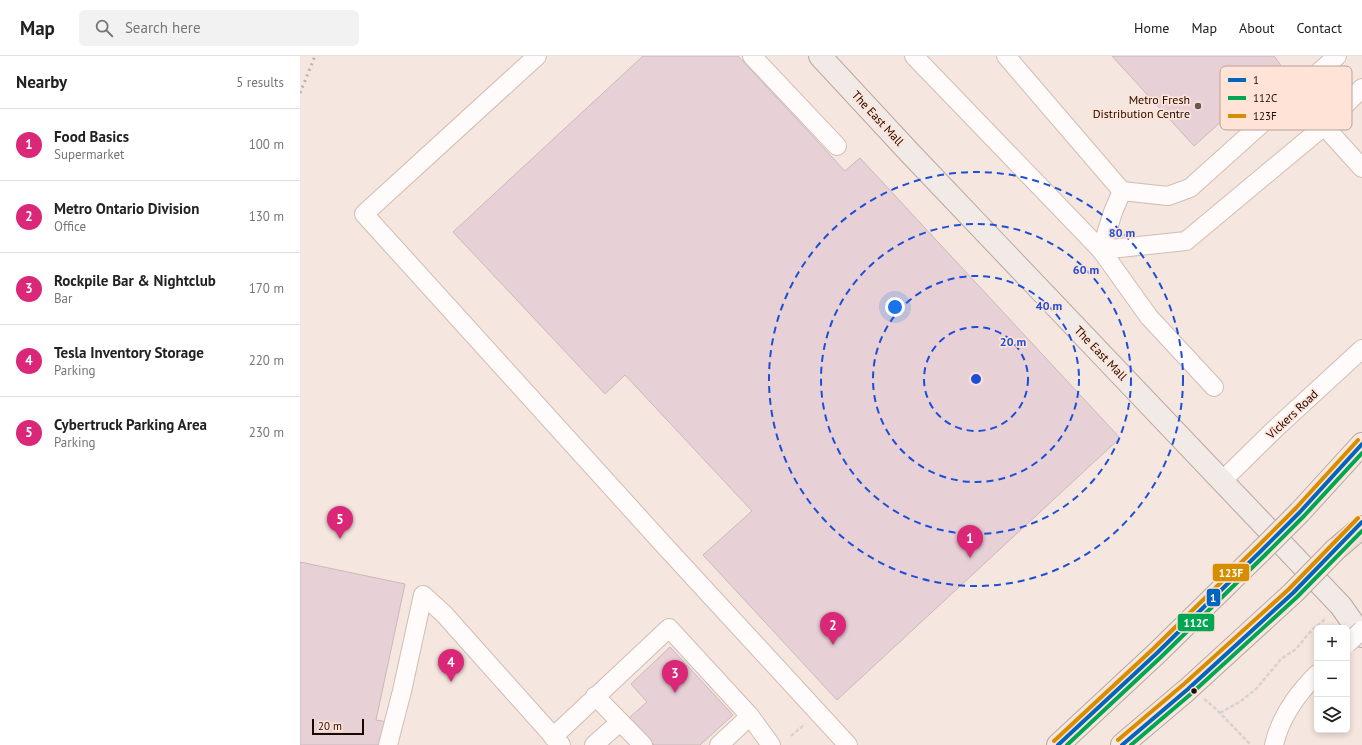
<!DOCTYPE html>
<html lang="en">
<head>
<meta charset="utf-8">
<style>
  :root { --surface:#fff; --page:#f2f2f2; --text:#222; --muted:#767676; --line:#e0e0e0; --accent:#db2777 }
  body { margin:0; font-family:"PT Sans",sans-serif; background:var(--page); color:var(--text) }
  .controls { position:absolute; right:12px; bottom:12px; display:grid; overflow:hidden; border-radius:6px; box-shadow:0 2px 6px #0003 }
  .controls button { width:36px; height:36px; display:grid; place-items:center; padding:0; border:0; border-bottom:1px solid var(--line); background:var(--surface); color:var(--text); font:20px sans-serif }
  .scale { position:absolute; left:12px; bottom:10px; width:52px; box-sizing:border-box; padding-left:4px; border:2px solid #1d0801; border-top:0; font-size:11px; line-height:14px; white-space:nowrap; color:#1d0801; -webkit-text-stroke:3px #fee3d6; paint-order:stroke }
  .you { position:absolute; left:595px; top:251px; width:14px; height:14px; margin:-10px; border:3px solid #fff; border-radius:50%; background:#1a73e8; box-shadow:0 0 0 6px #1a73e833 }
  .badge { display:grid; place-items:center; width:26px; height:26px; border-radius:50%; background:var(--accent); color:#fff; font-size:13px; font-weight:700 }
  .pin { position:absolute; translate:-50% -33px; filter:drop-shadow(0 1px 2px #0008) }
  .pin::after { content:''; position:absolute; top:21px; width:14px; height:12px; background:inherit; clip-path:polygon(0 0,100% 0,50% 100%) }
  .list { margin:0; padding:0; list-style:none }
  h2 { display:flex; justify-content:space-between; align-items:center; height:52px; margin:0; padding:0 16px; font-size:17px }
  h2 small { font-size:13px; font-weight:400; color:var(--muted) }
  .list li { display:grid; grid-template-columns:26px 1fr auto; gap:12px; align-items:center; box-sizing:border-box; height:72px; padding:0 16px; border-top:1px solid var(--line) }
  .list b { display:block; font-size:15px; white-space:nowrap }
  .list p { margin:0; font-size:13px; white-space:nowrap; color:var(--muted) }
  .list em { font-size:13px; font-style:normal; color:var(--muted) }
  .icon { flex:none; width:22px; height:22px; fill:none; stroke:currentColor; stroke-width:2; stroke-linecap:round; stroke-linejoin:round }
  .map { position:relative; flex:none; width:1062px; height:689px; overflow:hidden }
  header { display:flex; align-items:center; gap:24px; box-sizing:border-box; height:56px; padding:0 20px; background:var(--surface); border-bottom:1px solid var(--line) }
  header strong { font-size:19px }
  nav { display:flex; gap:22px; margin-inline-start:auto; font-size:14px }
  .search { width:280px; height:36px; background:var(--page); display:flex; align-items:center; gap:10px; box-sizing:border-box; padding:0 14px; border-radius:6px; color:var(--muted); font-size:15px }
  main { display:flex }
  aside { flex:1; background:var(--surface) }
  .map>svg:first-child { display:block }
  .building { fill:#e7d1d6; stroke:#cab8ba }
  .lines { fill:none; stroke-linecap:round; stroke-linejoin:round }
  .minor-casing { stroke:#d0bdb4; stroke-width:20 }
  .major-casing { stroke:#baa79e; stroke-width:24 }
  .highway-casing { stroke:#baa79e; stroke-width:24 }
  .path { stroke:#d7d2d1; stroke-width:2.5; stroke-dasharray:4 2; stroke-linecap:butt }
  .minor { stroke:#fefbfa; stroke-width:18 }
  .major { stroke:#f2eae6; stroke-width:22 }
  .highway { stroke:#ecded7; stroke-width:22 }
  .rail { stroke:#b9b4b2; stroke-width:3; stroke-dasharray:2 4; stroke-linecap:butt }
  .minor-bridge-casing { stroke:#d0bdb4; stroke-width:20; stroke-linecap:butt }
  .major-bridge-casing { stroke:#baa79e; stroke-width:24; stroke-linecap:butt }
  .minor-bridge { stroke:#fefbfa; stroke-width:18 }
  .major-bridge { stroke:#f2eae6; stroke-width:22 }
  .bus-1-casing { stroke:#fee3d6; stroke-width:7 }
  .bus-2-casing { stroke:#fee3d6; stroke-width:7 }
  .bus-3-casing { stroke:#fee3d6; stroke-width:7 }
  .bus-1 { stroke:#0065bd; stroke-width:4 }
  .bus-2 { stroke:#00a651; stroke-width:4 }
  .bus-3 { stroke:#d68e00; stroke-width:4 }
  .ring { fill:none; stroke:#1d4ed8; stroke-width:2; stroke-dasharray:7 5 }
  .poi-dot { fill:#69564f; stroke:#fee3d6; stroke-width:1.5 }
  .bus-dot { fill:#1d0801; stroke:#fee3d6; stroke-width:1.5 }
  .labels { text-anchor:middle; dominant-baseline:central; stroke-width:3.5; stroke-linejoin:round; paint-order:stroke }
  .poi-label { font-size:12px; fill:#1d0801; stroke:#fee3d6; text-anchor:end }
  .street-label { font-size:12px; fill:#1d0801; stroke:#fee3d6 }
  .key { fill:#fee3d6; stroke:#baa196; stroke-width:1 }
  .key-label { font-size:11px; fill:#1d0801 }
  .centre { fill:#1d4ed8; stroke:#fee3d6; stroke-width:2 }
  .ring-label { font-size:12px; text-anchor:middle; font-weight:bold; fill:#1d4ed8; stroke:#fee3d6; stroke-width:3.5; stroke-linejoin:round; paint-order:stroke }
  .line-badge { stroke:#fee3d6; stroke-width:1.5 }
  .badge-label { font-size:11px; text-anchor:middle; font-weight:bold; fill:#fff }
</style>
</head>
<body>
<header>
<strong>Map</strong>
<div class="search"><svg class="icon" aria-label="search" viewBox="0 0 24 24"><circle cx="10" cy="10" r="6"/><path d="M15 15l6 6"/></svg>Search here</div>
<nav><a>Home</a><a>Map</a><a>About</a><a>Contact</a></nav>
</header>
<main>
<aside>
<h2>Nearby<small>5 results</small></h2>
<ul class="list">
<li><span class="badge">1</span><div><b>Food Basics</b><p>Supermarket</p></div><em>100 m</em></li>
<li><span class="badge">2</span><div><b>Metro Ontario Division</b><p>Office</p></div><em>130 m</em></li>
<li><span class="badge">3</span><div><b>Rockpile Bar &amp; Nightclub</b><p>Bar</p></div><em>170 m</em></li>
<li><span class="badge">4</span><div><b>Tesla Inventory Storage</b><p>Parking</p></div><em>220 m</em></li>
<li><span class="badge">5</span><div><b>Cybertruck Parking Area</b><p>Parking</p></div><em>230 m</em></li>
</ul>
</aside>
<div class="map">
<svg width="1062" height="689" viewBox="0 0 1062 689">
  <rect width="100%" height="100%" fill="#f5e6df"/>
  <g class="building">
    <path d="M343 0H438L545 115 560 102 820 382 537 644 403 499 452 455 325 319 305 338 153 176Z"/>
    <path d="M812 0H974L982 11 894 90Z"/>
    <path d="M0 506 105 528 76 664 88 666 83 689H0Z"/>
    <path d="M370 591 433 659 400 689H354L329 662 347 646 331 628Z"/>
  </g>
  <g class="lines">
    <defs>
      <g id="minor">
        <path d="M237 0 64 158 363 488 548 689"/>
        <path d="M452 0 537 90"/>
        <path d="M614 0 801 194 813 156 822 135 868 140 890 132 1037 0"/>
        <path d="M706 0 822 135"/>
        <path d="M1024 70 1062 112"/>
        <path d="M914 331 849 261 801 194 886 185 1024 70 1062 32"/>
        <path d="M922 425 975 373 1062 293"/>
        <path d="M295 640 343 689"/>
        <path d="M253 681 369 572 450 660 471 689"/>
        <path d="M88 689 102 635 123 539 144 558 261 689"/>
        <path d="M294 689 320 666"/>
        <path d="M419 689 450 660"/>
        <path d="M974 689C980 662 998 637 1017 618"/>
      </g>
      <g id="major">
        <path d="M520 0 609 96 1041 550 1062 580"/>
        <path d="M1000 456 1062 388"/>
        <path d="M758 689 857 597 961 495"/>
        <path d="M822 689 888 633 993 537"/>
      </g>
      <path id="highway" d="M1035 494 1062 471"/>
    </defs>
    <use href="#minor" class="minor-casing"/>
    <use href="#major" class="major-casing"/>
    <use href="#highway" class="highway-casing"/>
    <g class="path">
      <path d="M904 643 914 651 951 689"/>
      <path d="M920 657 941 645 956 633 981 603 996 593 1010 576 1025 563"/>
      <path d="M491 680 505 668"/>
    </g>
    <use href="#minor" class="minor"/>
    <use href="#major" class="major"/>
    <use href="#highway" class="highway"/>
    <path class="rail" d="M0 37 15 0"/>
    <defs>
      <path id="minor-bridge" d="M1047 588 1062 574"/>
      <g id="major-bridge">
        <path d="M961 495 1000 456"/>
        <path d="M993 537 1035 494"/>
      </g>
    </defs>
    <use href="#minor-bridge" class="minor-bridge-casing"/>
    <use href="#major-bridge" class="major-bridge-casing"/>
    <use href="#minor-bridge" class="minor-bridge"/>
    <use href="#major-bridge" class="major-bridge"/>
    <defs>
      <g id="bus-1">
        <path d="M758 689 857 597 961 495 1000 456 1062 388"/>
        <path d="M822 689 888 633 993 537 1062 466"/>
      </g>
      <g id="bus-2">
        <path d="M767 689 861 601 965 499 1004 460 1062 397"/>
        <path d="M831 689 892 637 997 541 1062 475"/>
      </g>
      <g id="bus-3">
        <path d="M818 684 884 628 989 533 1058 462"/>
        <path d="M754 685 853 593 957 491 996 452 1058 384"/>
      </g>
    </defs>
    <use href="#bus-1" class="bus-1-casing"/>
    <use href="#bus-2" class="bus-2-casing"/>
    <use href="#bus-3" class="bus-3-casing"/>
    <use href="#bus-1" class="bus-1"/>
    <use href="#bus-2" class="bus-2"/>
    <use href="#bus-3" class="bus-3"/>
  </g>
  <g class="ring">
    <circle cx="676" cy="323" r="52"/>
    <circle cx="676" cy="323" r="103"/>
    <circle cx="676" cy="323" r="155"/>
    <circle cx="676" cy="323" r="207"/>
  </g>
  <circle class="poi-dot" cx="898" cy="50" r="4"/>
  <circle class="bus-dot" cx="894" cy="635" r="3.5"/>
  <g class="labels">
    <g class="poi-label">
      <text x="890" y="43">Metro Fresh<tspan x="890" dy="14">Distribution Centre</tspan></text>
    </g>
    <g class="street-label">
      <text transform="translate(578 62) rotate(47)">The East Mall</text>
      <text transform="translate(801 297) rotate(46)">The East Mall</text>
      <text transform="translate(992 358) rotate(-43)">Vickers Road</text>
    </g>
  </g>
  <rect x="920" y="10" width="132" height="64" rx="6" class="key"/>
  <rect x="928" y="22" width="18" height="4" fill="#0065bd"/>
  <rect x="928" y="40" width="18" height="4" fill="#00a651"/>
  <rect x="928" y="58" width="18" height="4" fill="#d68e00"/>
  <g class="key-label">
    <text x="953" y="28">1</text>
    <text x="953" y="46">112C</text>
    <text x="953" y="64">123F</text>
  </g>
  <circle cx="676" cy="323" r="6" class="centre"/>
  <g class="ring-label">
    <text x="822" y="181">80 m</text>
    <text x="786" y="218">60 m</text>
    <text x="749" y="254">40 m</text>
    <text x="713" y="290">20 m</text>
  </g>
  <g class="line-badge">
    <rect x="912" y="507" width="38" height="19" rx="4" fill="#d68e00"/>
    <rect x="906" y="532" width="15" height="19" rx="4" fill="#0065bd"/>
    <rect x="877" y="557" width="38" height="19" rx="4" fill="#00a651"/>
  </g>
  <g class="badge-label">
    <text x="931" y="521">123F</text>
    <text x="913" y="546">1</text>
    <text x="896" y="571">112C</text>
  </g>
</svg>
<div class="controls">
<button>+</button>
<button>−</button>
<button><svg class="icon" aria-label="layers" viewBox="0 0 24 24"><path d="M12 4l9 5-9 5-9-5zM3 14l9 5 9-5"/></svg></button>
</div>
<div class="scale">20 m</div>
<div class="you"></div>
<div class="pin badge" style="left:670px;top:502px">1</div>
<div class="pin badge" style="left:533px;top:589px">2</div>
<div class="pin badge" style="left:375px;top:637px">3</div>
<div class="pin badge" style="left:151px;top:626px">4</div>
<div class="pin badge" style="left:40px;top:483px">5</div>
</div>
</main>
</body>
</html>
